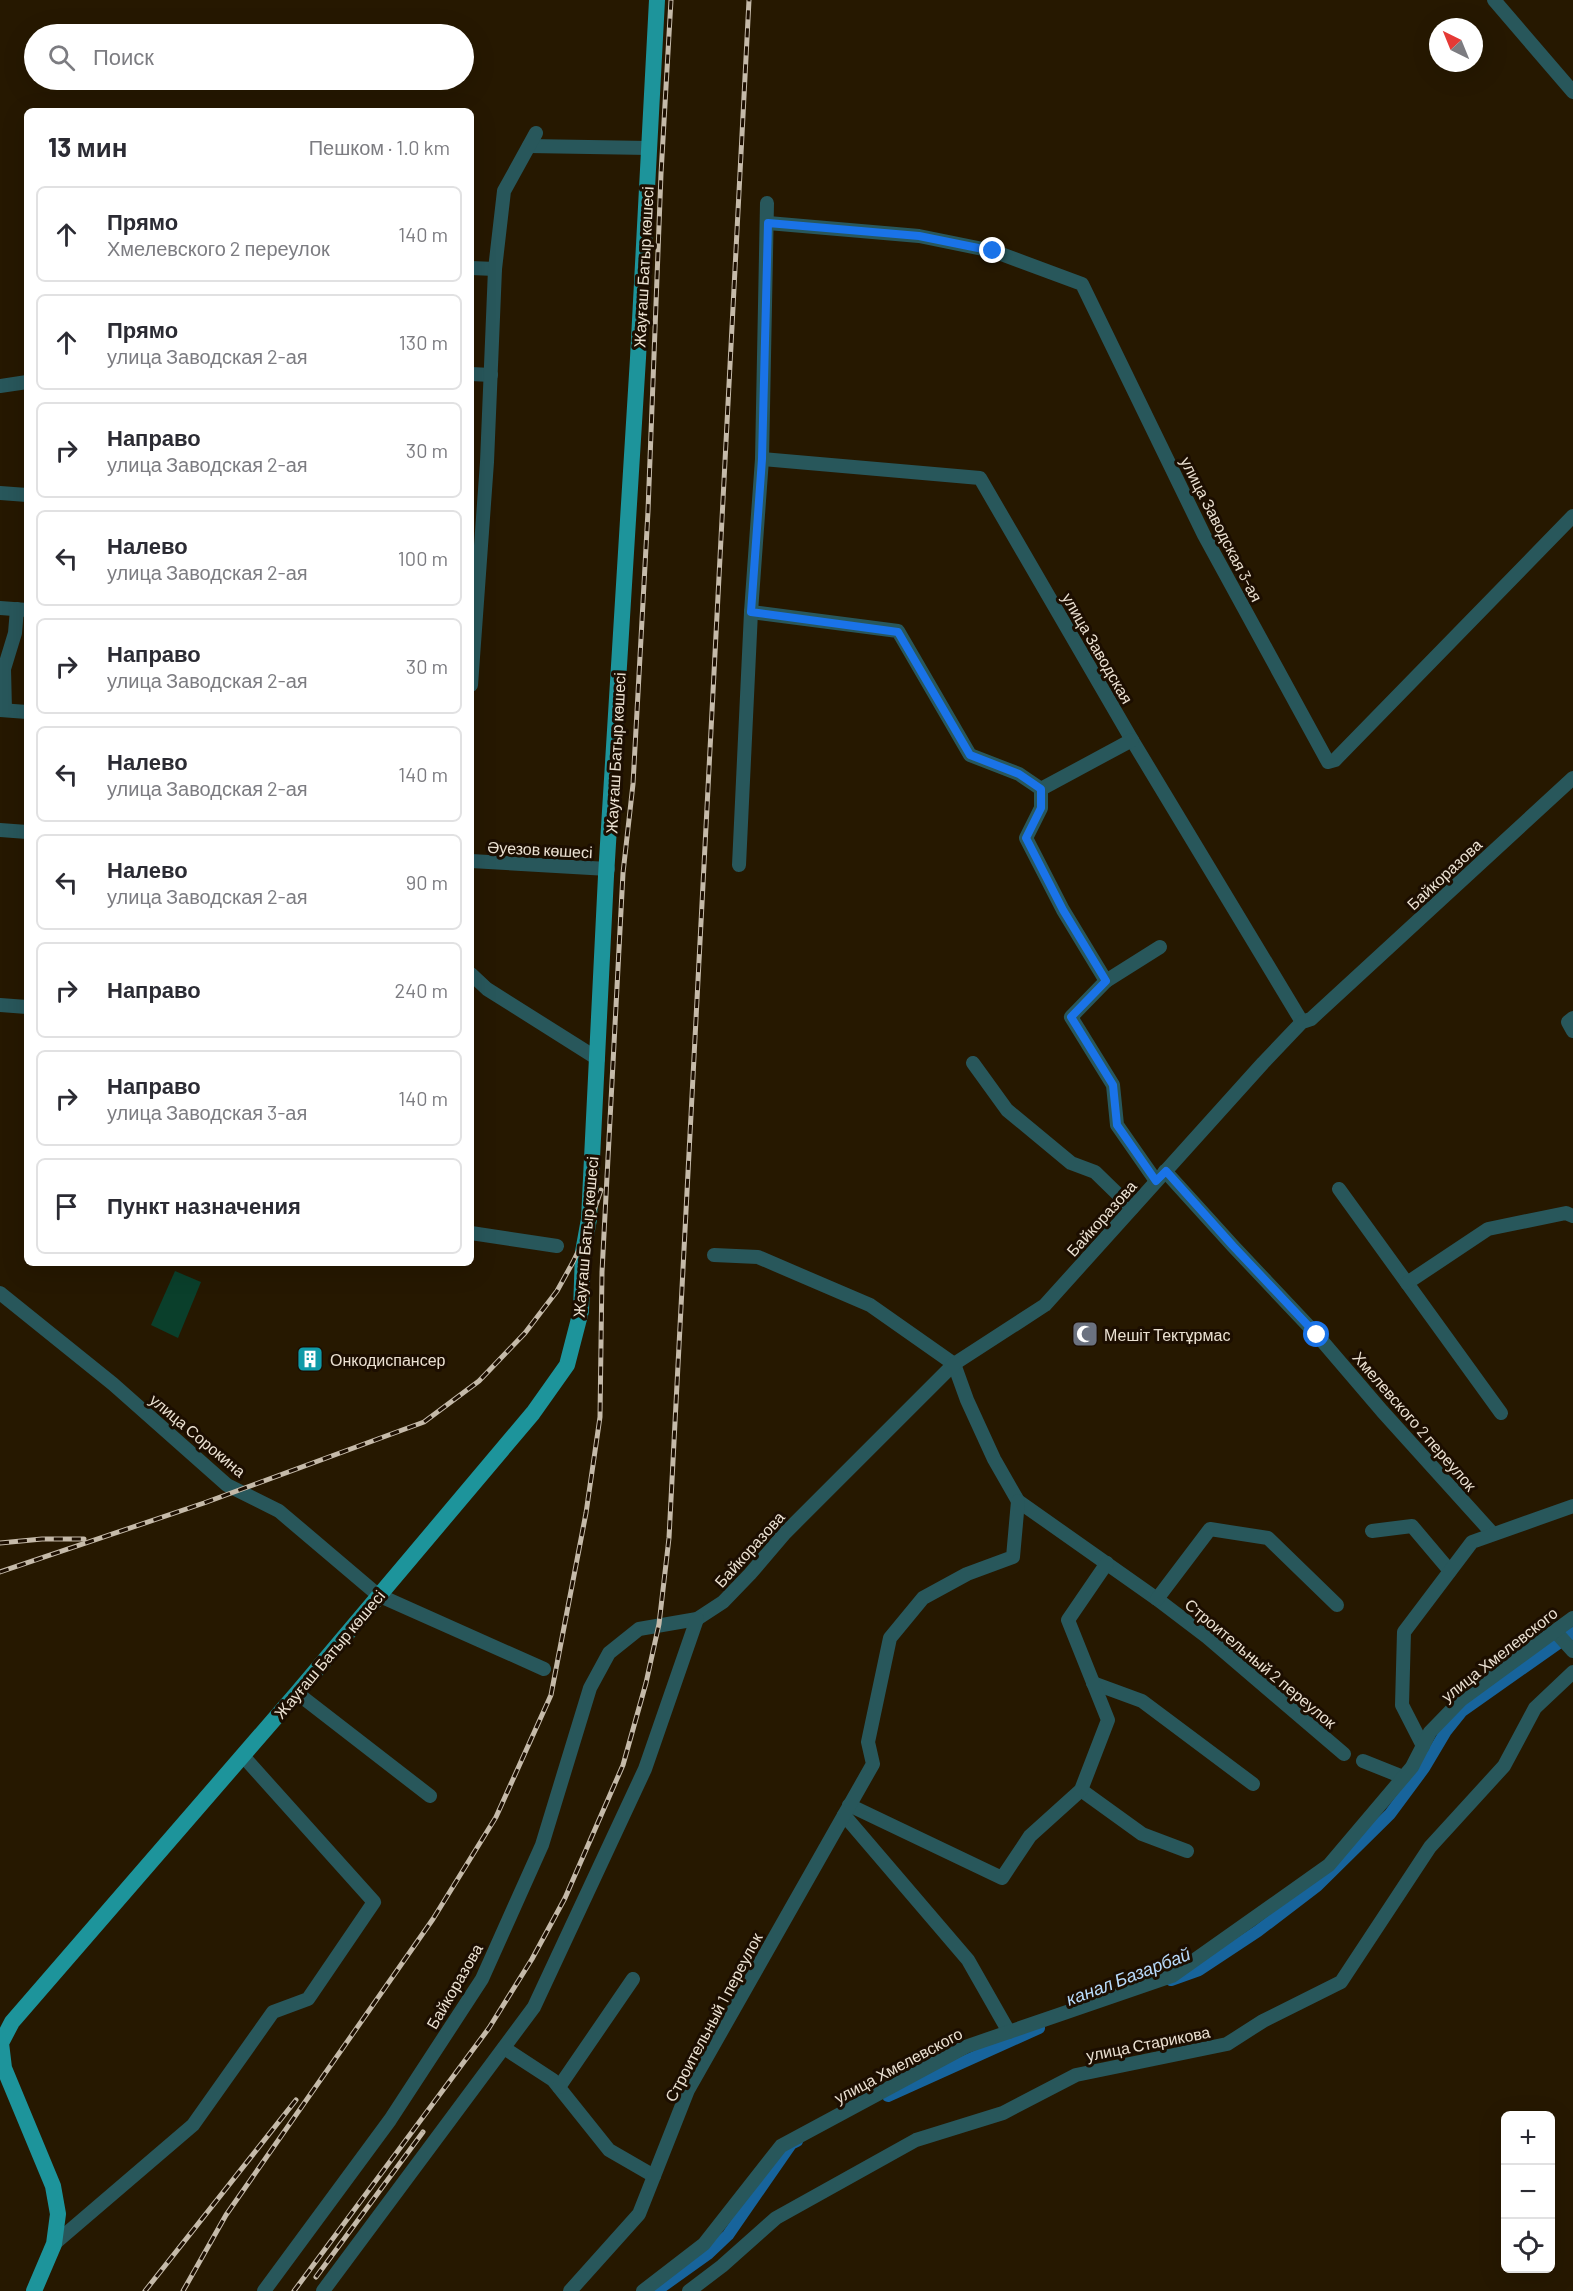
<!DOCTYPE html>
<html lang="ru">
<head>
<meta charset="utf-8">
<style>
  :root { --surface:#fff; --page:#f2f2f3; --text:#2b2b33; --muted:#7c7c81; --line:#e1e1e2 }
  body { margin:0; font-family:Barlow,sans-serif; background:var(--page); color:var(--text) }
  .controls { position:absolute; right:18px; bottom:18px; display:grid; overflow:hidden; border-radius:9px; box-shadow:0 6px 24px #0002 }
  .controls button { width:54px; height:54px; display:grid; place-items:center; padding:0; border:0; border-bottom:2px solid var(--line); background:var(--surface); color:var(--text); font:30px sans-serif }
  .compass { position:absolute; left:1429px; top:18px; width:54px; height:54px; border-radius:50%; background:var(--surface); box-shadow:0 6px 24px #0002; rotate:317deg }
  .stop { position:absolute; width:18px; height:18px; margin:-14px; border:4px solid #1a73e8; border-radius:50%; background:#fff }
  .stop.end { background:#1a73e8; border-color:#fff; box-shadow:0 2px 6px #0008 }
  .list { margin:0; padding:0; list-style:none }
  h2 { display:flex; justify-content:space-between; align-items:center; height:78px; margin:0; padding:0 24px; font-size:26px }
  h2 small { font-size:20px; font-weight:400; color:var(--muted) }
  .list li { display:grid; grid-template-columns:39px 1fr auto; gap:18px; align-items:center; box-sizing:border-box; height:96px; margin:0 12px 12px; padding:0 12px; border:2px solid var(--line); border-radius:9px }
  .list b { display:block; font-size:22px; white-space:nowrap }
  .list p { margin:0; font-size:20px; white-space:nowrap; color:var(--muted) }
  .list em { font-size:20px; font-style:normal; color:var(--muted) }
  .icon { flex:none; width:33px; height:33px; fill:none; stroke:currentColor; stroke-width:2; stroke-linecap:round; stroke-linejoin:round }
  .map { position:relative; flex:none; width:1573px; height:2291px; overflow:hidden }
  .search { position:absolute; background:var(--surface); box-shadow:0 6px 24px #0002; left:24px; top:24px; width:450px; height:66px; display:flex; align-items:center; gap:15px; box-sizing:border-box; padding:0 21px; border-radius:33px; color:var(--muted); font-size:22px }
  .panel { position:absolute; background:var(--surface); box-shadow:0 6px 24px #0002; left:24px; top:108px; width:450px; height:1158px; border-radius:9px }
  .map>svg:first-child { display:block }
  .green { fill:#0a3f2b }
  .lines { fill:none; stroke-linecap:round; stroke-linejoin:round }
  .canal { stroke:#17649c; stroke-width:12 }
  .minor { stroke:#28575b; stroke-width:14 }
  .major { stroke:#1d949b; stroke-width:16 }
  .rail-casing { stroke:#c5baa9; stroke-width:5 }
  .rail { stroke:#1c0e00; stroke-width:3; stroke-dasharray:9; stroke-linecap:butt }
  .route { stroke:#1a73e8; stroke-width:8 }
  .labels { text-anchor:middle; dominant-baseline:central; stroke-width:6; stroke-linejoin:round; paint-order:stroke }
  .street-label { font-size:16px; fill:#ebe1d2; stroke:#1c0e00 }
  .poi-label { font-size:16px; fill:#ebe1d2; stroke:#1c0e00; text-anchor:start }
  .water-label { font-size:18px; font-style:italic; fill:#b8dbfb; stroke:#1c0e00 }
</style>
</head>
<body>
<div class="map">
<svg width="1573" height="2291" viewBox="0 0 1573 2291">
  <rect width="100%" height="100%" fill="#261800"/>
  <path class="green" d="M175 1271 201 1282 178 1338 151 1325Z"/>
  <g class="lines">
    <g class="canal">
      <path d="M1171 1980 1199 1970 1258 1931 1317 1886 1390 1814 1424 1768 1446 1731 1462 1711 1573 1633"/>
      <path d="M888 2096 1039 2028"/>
      <path d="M656 2291 709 2253 728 2235 791 2144 797 2141"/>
    </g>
    <g class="minor">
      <path d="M1494 0 1573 92"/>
      <path d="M529 146 649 148"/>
      <path d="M768 223 919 236 993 251 1082 284 1204 535 1328 762 1335 760 1573 516"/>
      <path d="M471 268 495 269"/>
      <path d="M471 374 491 375"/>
      <path d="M0 386 27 382"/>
      <path d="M762 459 980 478 1132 740 1302 1022"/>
      <path d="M0 493 27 495"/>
      <path d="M0 608 27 610"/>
      <path d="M751 612 898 631 970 755 1019 774 1041 789V808L1026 838 1063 910 1106 981 1071 1017 1113 1085 1117 1125 1156 1181"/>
      <path d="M471 685 487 462 495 269 504 191 536 133"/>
      <path d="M0 710 27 712"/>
      <path d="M5 710 4 669 15 633 17 609"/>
      <path d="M1041 789 1132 740"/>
      <path d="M0 830 27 832"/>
      <path d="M471 861 608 869"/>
      <path d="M739 865 751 612 762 459 767 203"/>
      <path d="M471 974 487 989 598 1059"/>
      <path d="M1106 981 1160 947"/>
      <path d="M0 1005 27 1007"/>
      <path d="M1573 1018 1568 1022 1573 1031"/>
      <path d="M973 1063 1007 1110 1071 1163 1095 1172 1132 1208"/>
      <path d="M1165 1171 1233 1246 1317 1335 1382 1411 1493 1534"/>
      <path d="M1339 1189 1501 1413"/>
      <path d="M471 1233 557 1246"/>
      <path d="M714 1255 758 1257 870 1305 954 1364 967 1400 994 1459 1018 1501 1157 1599 1207 1637 1344 1754"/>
      <path d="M1407 1283 1488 1229 1566 1213 1573 1216"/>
      <path d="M0 1293 113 1384 227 1485 279 1511 378 1595 544 1669"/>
      <path d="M1372 1531 1412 1526 1450 1571"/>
      <path d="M1157 1599 1210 1529 1268 1538 1337 1605"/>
      <path d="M1555 1631 1573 1651"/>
      <path d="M1093 1683 1142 1701 1253 1784"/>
      <path d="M297 1693 430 1796"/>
      <path d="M1423 1746 1402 1705 1404 1632 1472 1542 1573 1506"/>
      <path d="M1363 1761 1403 1777"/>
      <path d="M1081 1790 1142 1834 1187 1851"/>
      <path d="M849 1805 1002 1878 1030 1836 1081 1790 1108 1720 1068 1620 1107 1563"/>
      <path d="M844 1815 968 1960 1009 2032"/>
      <path d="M504 2048 553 2080 609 2150 654 2176"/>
      <path d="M559 2087 633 1979"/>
      <path d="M54 2244 193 2125 273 2012 308 1999 374 1902 243 1756"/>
      <path d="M264 2291 390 2120 482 1979 542 1845 590 1688 609 1653 639 1629 697 1619 723 1602 750 1574 785 1533 954 1364 1045 1305 1263 1063 1302 1022 1311 1019 1573 778"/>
      <path d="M323 2291 534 2007 645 1769 697 1619"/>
      <path d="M570 2291 639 2214 688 2090 873 1764 868 1742 890 1638 923 1598 967 1574 1013 1557 1018 1501"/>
      <path d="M643 2291 704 2244 781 2146 965 2047 1172 1976 1329 1865 1412 1767 1430 1732 1462 1699 1573 1618"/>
      <path d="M689 2291 722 2266 776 2218 916 2140 1003 2113 1076 2075 1227 2044 1263 2021 1341 1982 1430 1847 1504 1766 1535 1708 1573 1672"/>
    </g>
    <path class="major" d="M34 2291 54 2244 58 2214 53 2186 4 2068 1 2043 12 2022 297 1693 533 1413 567 1365 581 1311 583 1252 589 1219 606 876 638 358 657 0"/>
    <defs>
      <g id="rail">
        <path d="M0 1543 42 1539H84"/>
        <path d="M0 1572 204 1503 424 1422 479 1381 525 1333 557 1291 573 1262 585 1237 601 1190"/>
        <path d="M316 2277 423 2132"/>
        <path d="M145 2291 296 2100"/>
        <path d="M183 2291 226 2215 433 1919 496 1817 551 1695 586 1513 600 1417 602 1272 623 873 633 784 648 511 661 174 671 0"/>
        <path d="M294 2291 489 2028 532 1959 565 1898 623 1765 646 1683 659 1624 669 1538 749 0"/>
      </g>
    </defs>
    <use href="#rail" class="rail-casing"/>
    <use href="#rail" class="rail"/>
  </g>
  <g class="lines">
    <path class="route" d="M993 251 919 236 768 223 762 459 751 612 898 632 970 755 1019 774 1041 789V808L1026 838 1063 910 1106 981 1071 1017 1113 1085 1117 1125 1156 1181 1166 1171 1233 1246 1317 1335"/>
  </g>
  <defs>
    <symbol id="mosque-square" viewBox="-11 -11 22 22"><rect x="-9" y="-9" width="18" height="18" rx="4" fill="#6b7280" stroke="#1c0e00"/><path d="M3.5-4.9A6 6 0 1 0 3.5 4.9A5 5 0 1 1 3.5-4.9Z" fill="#fff"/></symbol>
    <symbol id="building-square" viewBox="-11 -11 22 22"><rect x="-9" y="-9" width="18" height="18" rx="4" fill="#0f9aa8" stroke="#1c0e00"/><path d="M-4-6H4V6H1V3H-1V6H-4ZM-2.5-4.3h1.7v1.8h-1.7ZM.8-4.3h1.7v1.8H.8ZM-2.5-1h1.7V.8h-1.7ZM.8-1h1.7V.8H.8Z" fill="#fff"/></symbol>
  </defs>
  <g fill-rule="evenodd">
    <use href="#mosque-square" x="1070" y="1319" width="30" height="30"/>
    <use href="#building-square" x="295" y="1344" width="30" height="30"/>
  </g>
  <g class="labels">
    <g class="street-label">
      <text transform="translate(643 267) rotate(-87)">Жауғаш Батыр көшесі</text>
      <text transform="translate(1222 529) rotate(63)">улица Заводская 3-ая</text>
      <text transform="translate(1098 648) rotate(60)">улица Заводская</text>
      <text transform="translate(615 753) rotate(-87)">Жауғаш Батыр көшесі</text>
      <text transform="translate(540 849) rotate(3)">Әуезов көшесі</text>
      <text transform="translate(1444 874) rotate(-43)">Байкоразова</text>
      <text transform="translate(1101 1218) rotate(-48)">Байкоразова</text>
      <text transform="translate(585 1237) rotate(-85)">Жауғаш Батыр көшесі</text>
      <text transform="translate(1415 1421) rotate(49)">Хмелевского 2 переулок</text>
      <text transform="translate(198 1435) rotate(40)">улица Сорокина</text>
      <text transform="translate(749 1549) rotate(-48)">Байкоразова</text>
      <text transform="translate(329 1654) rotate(-50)">Жауғаш Батыр көшесі</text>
      <text transform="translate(1499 1654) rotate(-38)">улица Хмелевского</text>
      <text transform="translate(1261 1663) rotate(40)">Строительный 2 переулок</text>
      <text transform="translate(454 1986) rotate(-60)">Байкоразова</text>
      <text transform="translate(713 2017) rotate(-62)">Строительный 1 переулок</text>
      <text transform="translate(1148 2043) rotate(-11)">улица Старикова</text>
      <text transform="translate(898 2065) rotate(-28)">улица Хмелевского</text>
    </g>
    <g class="poi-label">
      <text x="1104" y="1334">Мешіт Тектұрмас</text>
      <text x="330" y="1359">Онкодиспансер</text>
    </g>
    <g class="water-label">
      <text transform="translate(1128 1976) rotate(-21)">канал Базарбай</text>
    </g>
  </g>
</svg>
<div class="controls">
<button>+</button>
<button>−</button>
<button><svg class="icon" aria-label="locate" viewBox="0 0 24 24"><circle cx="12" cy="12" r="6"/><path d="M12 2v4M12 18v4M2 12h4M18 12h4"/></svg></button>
</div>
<svg class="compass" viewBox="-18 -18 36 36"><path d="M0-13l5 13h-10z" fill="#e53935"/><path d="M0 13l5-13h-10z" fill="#7c7c81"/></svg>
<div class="stop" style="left:1317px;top:1335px"></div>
<div class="stop end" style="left:993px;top:251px"></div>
<div class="search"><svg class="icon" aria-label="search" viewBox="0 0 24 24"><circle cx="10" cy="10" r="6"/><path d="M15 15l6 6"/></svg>Поиск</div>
<section class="panel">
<h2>13 мин<small>Пешком · 1.0 km</small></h2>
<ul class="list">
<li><svg class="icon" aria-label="ahead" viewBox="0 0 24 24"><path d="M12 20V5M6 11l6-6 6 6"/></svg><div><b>Прямо</b><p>Хмелевского 2 переулок</p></div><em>140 m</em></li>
<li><svg class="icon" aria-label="ahead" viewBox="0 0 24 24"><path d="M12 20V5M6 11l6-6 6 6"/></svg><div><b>Прямо</b><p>улица Заводская 2-ая</p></div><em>130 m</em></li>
<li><svg class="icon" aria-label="right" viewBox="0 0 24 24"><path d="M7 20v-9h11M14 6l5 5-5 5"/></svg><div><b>Направо</b><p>улица Заводская 2-ая</p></div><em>30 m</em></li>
<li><svg class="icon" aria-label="left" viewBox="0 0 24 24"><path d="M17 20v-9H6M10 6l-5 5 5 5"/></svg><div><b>Налево</b><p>улица Заводская 2-ая</p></div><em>100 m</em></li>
<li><svg class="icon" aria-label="right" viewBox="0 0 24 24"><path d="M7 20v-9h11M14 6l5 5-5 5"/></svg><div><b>Направо</b><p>улица Заводская 2-ая</p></div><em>30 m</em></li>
<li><svg class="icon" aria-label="left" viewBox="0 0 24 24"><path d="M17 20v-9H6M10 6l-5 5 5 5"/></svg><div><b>Налево</b><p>улица Заводская 2-ая</p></div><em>140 m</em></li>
<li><svg class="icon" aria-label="left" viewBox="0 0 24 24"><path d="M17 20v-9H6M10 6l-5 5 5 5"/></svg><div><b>Налево</b><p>улица Заводская 2-ая</p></div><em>90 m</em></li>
<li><svg class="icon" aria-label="right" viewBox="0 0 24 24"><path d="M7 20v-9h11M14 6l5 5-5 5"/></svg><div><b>Направо</b></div><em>240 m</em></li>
<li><svg class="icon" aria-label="right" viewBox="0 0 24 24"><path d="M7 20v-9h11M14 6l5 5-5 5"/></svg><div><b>Направо</b><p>улица Заводская 3-ая</p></div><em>140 m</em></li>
<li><svg class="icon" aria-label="arrive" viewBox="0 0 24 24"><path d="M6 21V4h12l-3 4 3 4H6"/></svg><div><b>Пункт назначения</b></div></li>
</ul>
</section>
</div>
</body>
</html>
